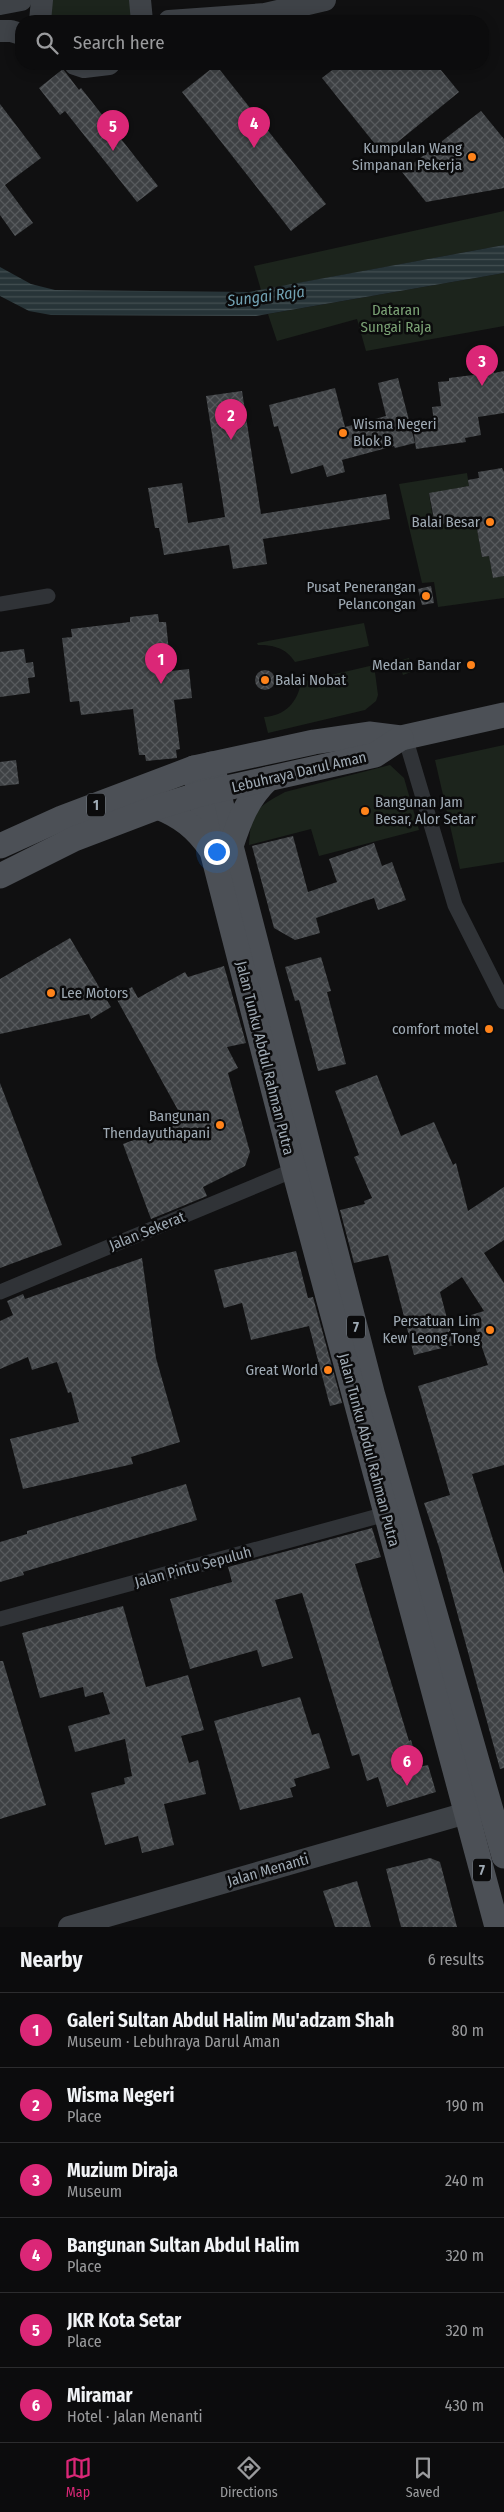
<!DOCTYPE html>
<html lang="en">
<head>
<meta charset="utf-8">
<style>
  :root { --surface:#0c0c0d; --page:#1a1a1b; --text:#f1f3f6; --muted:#9a9b9d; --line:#2c2c2e; --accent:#db2777 }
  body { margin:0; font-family:"Fira Sans Condensed",sans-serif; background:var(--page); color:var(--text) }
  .you { position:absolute; left:216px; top:851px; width:18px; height:18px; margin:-12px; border:4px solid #fff; border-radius:50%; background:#1a73e8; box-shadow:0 0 0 8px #1a73e833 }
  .badge { display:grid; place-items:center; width:32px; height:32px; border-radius:50%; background:var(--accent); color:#fff; font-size:16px; font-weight:700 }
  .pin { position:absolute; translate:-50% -41px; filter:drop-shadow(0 1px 2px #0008) }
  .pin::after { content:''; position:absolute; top:26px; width:18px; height:15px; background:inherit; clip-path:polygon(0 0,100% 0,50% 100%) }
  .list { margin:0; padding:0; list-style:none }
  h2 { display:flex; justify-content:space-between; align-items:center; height:65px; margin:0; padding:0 20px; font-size:21px }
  h2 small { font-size:16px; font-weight:400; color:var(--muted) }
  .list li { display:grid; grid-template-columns:32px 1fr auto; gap:15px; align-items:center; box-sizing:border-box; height:75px; padding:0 20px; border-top:1px solid var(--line) }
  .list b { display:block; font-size:19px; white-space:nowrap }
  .list p { margin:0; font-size:16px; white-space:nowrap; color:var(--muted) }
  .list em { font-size:16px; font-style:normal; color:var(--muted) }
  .icon { flex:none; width:28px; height:28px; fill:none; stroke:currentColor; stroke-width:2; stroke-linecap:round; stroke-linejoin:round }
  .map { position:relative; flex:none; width:504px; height:1927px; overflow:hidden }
  .search { position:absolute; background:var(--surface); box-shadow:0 2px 12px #0003; left:15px; right:15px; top:15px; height:55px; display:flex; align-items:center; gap:12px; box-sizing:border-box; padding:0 18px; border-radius:20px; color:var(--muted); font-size:19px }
  .sheet { height:515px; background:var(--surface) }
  nav { display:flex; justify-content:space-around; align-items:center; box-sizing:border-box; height:70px; border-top:1px solid var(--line); background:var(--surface); font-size:14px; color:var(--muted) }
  nav a { display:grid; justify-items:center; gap:2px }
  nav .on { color:var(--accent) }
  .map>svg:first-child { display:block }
  .green { fill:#1c241c }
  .water { fill:url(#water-rules) }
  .building { fill:url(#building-cross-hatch) }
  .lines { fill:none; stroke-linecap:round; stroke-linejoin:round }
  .street { stroke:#303337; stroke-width:15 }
  .secondary { stroke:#3e4247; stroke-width:22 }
  .primary { stroke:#4c5056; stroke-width:25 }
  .poi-dot { fill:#ff831a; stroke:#0b0b0c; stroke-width:2 }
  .labels { text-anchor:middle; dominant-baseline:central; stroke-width:5; stroke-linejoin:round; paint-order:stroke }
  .shield { fill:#0b0b0c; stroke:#737a82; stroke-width:1 }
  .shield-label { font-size:14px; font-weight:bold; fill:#9faab4 }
  .poi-label { font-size:15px; fill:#9faab4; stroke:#0b0b0c; text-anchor:end }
  .park-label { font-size:15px; fill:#7aa174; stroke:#0b0b0c }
  .street-label { font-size:15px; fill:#9faab4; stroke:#0b0b0c }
  .water-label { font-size:16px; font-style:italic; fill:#72a2b3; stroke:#0b0b0c }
</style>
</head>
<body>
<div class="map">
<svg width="504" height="1927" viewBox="0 0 504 1927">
  <defs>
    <pattern id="water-rules" width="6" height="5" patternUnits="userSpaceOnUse" patternTransform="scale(1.25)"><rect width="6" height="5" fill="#273438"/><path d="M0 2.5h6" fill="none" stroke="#434f52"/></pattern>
    <pattern id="building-cross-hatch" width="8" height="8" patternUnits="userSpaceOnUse" patternTransform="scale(1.25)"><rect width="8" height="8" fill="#3e4144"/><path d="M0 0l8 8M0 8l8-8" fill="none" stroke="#575a5d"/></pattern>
  </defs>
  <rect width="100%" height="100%" fill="#101011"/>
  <g class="green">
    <path d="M50 0H131L133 21H47Z"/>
    <path d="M504 211V245L261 290 254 266Z"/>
    <path d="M504 273V326L366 351 357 319 277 341 268 314Z"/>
    <path d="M467 473 469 486 429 494 434 525 475 518 482 557 489 556 493 577 504 576V598L438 607 434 582 422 583 399 484Z"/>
    <path d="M364 623 369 646 295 662C286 648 274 645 258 645L257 643Z"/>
    <path d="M409 658 411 672 403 675 398 661Z"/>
    <path d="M374 665 378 695 376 701 365 710 268 733 264 717C285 716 298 702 301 682Z"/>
    <path d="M504 745V862L460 869 435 760Z"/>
    <path d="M390 765 404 778 419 830 319 856 311 829 249 845C251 812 255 808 285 792Z"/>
  </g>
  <path class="water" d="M504 245V273L256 316 51 315 29 311 0 296V267L31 284 55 290 249 292Z"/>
  <g class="building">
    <path d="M340 64H436L459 92 383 154 322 78Z"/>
    <path d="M216 65 326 204 291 231 182 92Z"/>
    <path d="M63 69 79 90 81 88 158 186 137 202 65 111 60 115 39 88Z"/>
    <path d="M0 104 41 158 5 185 33 223 15 236 0 215Z"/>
    <path d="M481 111 504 139V188L426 202 402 172Z"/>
    <path d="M493 365 494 373 504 371V413L478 417 481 435 465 438 466 442 416 449 414 433 435 430 432 407 441 406 438 382 449 381V378L481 374 480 367Z"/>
    <path d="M398 378 415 443 395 448 394 446 342 460 345 472 327 477 323 465 291 474 278 426 274 427 269 405 335 388 345 427 386 416 378 383Z"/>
    <path d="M242 391 261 514 386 494 390 519 263 539 267 564 233 569 229 545 164 555 159 528H155L148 488 182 483 188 523 225 517 206 396Z"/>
    <path d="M502 468 504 472V576L493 578 489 556 482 557 475 518 435 525 429 493 469 486 468 480 479 478 478 472Z"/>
    <path d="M431 586 434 603 422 605 418 589Z"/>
    <path d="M158 614 159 622H166L171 671 189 669 192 698 174 700 180 749 176 750 177 758 146 761 145 755H139L133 709 81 715 79 701 70 702 62 638 72 637 71 629 130 622V617Z"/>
    <path d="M24 649 26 663 33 662 35 677 28 678 30 693 0 697V652Z"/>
    <circle cx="265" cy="680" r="10"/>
    <path d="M16 760 19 784 0 786V762Z"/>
    <path d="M293 836 308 892 337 882 329 859 374 843 382 866 392 862 406 900 378 910 374 898 316 918 320 933 295 940 274 928 252 846Z"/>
    <path d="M70 938 111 1007 91 1019 89 1014 0 1034V979Z"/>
    <path d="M321 957 331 991 327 992 346 1064 318 1071 299 1000 295 1001 285 967Z"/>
    <path d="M224 966 246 1043 227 1047 238 1068 228 1073 250 1152 245 1166 203 1187 207 1196 151 1219 123 1144 184 1121 115 996 132 987 138 998 185 972 188 977Z"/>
    <path d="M377 1075 401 1136 434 1122 453 1165 456 1163 468 1211 504 1187V1240L484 1253 504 1283V1465L472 1474 504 1574V1768L500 1769 440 1550 424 1503 450 1495 418 1386 488 1365 471 1315 484 1311 462 1277 440 1292 454 1345 414 1355 388 1255 354 1263 340 1210 365 1204 364 1201 372 1198 354 1157 359 1155 335 1091Z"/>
    <path d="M0 1083 62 1245 0 1268Z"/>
    <path d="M296 1251 308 1298 313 1297 342 1403 330 1406 309 1326 251 1340 242 1303 224 1308 214 1270Z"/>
    <path d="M142 1258 156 1358 180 1442 131 1457 133 1464 23 1489 10 1439 79 1422 71 1392 68 1393 57 1362 32 1370 28 1357 0 1369V1321L13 1315 7 1301 23 1294 25 1299Z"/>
    <path d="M186 1484 197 1520 23 1572 24 1575 0 1582V1542L27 1534V1531Z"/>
    <path d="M372 1528 381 1557 355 1564 409 1741 411 1740 419 1767 428 1765 436 1792 387 1807 378 1777 367 1781 359 1754 352 1756 302 1593 275 1600 293 1658 262 1667 257 1650 190 1669 170 1599 232 1582 228 1567Z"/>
    <path d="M123 1606 146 1687 188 1675 204 1730 181 1736 189 1763 198 1760 206 1794 164 1804 174 1845 142 1853 138 1836 105 1845 91 1793 125 1784 124 1778 132 1776 125 1739 75 1752 68 1726 110 1714 103 1692 85 1697 83 1687 40 1698 22 1633Z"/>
    <path d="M0 1661H3L46 1805 0 1819Z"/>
    <path d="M300 1697 312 1735 319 1733 330 1768 294 1779 296 1786 290 1788 293 1797 240 1810 214 1721Z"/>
    <path d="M430 1858 440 1862 457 1927H401L386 1869Z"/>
    <path d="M357 1881 371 1927H335L323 1891Z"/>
  </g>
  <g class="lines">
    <g class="street">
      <path d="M0 604 48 596"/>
      <path d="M405 737 455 905 504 1002"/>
      <path d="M0 1292 294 1170"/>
      <path d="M0 1619 386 1514"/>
    </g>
    <g class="secondary">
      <path d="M140 0 142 21"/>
      <path d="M0 4 21 0"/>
      <path d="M40 21 42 0"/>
      <path d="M169 21 265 14 325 0"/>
      <path d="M0 31H11L21 34"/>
      <path d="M75 64 84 67 109 64"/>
      <path d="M69 1927 484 1808"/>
    </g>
    <g class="primary">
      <path d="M212 764 231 846 373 1396 504 1856"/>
      <path d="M194 768 212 851 294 1170 497 1927"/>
      <path d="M158 807C181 816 196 828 210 848"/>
      <path d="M0 846 62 818 194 768 314 742 369 734 401 738 504 715"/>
      <path d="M231 846C240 819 247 799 268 779"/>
      <path d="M0 876 74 839 158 807 200 794 375 755 401 738"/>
    </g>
  </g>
  <g class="poi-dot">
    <circle cx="472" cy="157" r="5"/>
    <circle cx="343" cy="433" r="5"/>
    <circle cx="490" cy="522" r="5"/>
    <circle cx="426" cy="596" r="5"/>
    <circle cx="471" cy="665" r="5"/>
    <circle cx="265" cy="680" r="5"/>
    <circle cx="365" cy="811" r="5"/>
    <circle cx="51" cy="993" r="5"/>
    <circle cx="489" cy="1029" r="5"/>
    <circle cx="220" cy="1125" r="5"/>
    <circle cx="490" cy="1330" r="5"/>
    <circle cx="328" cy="1370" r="5"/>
  </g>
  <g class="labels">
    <g class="shield">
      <rect x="87" y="793.5" width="18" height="23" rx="4"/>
      <rect x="347" y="1315.5" width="18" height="23" rx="4"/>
      <rect x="473" y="1858.5" width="18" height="23" rx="4"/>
    </g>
    <g class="shield-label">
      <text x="96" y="805">1</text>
      <text x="356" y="1327">7</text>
      <text x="482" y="1870">7</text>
    </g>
    <g class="poi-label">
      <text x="462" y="148">Kumpulan Wang<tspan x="462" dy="17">Simpanan Pekerja</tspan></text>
      <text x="353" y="424" text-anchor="start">Wisma Negeri<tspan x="353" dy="17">Blok B</tspan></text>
      <text x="480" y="522">Balai Besar</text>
      <text x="416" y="587">Pusat Penerangan<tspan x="416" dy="17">Pelancongan</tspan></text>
      <text x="461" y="665">Medan Bandar</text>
      <text x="275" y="680" text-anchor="start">Balai Nobat</text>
      <text x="375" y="802" text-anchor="start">Bangunan Jam<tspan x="375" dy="17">Besar, Alor Setar</tspan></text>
      <text x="61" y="993" text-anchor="start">Lee Motors</text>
      <text x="479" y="1029">comfort motel</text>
      <text x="210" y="1116">Bangunan<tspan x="210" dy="17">Thendayuthapani</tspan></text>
      <text x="480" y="1321">Persatuan Lim<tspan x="480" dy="17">Kew Leong Tong</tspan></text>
      <text x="318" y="1370">Great World</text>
    </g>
    <g class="park-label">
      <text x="396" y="310">Dataran<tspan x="396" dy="17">Sungai Raja</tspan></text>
    </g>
    <g class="street-label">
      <text transform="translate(299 772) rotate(-13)">Lebuhraya Darul Aman</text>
      <text transform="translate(265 1058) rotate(76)">Jalan Tunku Abdul Rahman Putra</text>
      <text transform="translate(147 1231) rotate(-22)">Jalan Sekerat</text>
      <text transform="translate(369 1450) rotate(75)">Jalan Tunku Abdul Rahman Putra</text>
      <text transform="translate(193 1567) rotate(-15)">Jalan Pintu Sepuluh</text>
      <text transform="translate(268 1870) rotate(-16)">Jalan Menanti</text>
    </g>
    <g class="water-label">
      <text transform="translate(266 296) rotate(-7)">Sungai Raja</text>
    </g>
  </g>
</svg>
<div class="you"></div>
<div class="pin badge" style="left:161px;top:684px">1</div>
<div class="pin badge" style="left:231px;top:440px">2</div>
<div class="pin badge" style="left:482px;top:386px">3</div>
<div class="pin badge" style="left:254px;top:148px">4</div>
<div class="pin badge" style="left:113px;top:151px">5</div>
<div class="pin badge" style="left:407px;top:1786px">6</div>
<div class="search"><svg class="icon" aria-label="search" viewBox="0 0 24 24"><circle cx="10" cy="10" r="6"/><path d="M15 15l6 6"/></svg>Search here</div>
</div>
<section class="sheet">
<h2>Nearby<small>6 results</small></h2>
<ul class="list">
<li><span class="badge">1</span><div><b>Galeri Sultan Abdul Halim Mu'adzam Shah</b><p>Museum · Lebuhraya Darul Aman</p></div><em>80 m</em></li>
<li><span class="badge">2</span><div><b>Wisma Negeri</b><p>Place</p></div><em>190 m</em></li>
<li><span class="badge">3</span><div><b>Muzium Diraja</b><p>Museum</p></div><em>240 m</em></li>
<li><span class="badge">4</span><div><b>Bangunan Sultan Abdul Halim</b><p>Place</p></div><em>320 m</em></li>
<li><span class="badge">5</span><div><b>JKR Kota Setar</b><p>Place</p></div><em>320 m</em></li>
<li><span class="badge">6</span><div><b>Miramar</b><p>Hotel · Jalan Menanti</p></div><em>430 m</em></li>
</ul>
</section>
<nav>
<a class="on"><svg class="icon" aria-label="map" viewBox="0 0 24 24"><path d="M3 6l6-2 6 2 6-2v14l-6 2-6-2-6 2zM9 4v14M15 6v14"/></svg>Map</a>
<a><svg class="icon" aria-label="directions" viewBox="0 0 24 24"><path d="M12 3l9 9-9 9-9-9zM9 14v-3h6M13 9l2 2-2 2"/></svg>Directions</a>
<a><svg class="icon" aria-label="saved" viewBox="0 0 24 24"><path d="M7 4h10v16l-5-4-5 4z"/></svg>Saved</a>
</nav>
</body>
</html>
